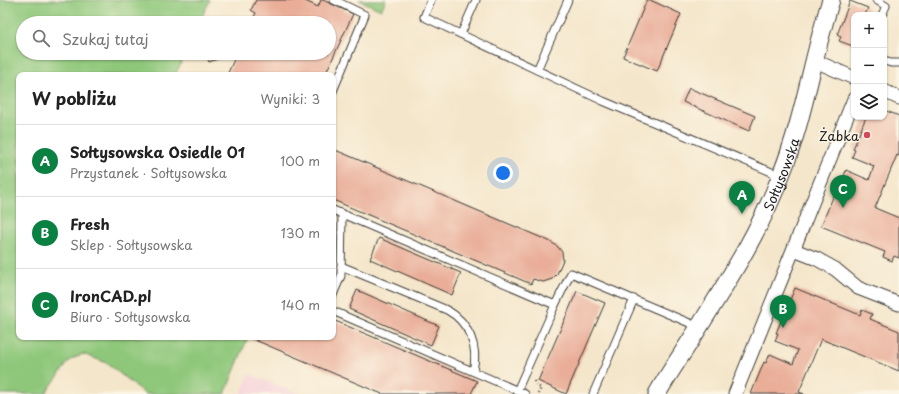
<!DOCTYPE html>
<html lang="pl">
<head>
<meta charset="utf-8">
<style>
  :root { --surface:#fff; --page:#f2f2f2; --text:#222; --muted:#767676; --line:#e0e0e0; --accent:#0b8043 }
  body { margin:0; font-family:"Playpen Sans",sans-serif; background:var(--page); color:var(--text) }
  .controls { position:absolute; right:12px; top:12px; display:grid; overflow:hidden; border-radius:8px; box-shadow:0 1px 3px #0004 }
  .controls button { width:36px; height:36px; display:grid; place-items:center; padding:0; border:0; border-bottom:1px solid var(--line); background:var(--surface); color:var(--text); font:20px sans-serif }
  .you { position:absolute; left:503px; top:173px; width:14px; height:14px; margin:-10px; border:3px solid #fff; border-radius:50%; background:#1a73e8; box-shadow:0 0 0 6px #1a73e833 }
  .badge { display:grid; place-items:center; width:26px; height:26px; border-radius:50%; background:var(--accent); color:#fff; font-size:13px; font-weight:700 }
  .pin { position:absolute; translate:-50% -33px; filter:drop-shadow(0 1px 2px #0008) }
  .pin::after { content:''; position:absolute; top:21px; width:14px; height:12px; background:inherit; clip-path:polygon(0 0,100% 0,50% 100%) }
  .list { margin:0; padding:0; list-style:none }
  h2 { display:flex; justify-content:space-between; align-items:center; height:52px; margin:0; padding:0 16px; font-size:17px }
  h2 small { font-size:13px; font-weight:400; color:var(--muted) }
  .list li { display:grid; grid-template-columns:26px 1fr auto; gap:12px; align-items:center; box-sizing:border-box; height:72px; padding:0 16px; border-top:1px solid var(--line) }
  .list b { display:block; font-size:15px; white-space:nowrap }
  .list p { margin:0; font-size:13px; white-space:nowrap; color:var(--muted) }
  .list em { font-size:13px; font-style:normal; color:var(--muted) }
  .icon { flex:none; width:22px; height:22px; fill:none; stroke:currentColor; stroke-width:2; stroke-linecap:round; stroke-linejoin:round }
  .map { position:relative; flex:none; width:899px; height:394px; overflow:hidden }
  .search { position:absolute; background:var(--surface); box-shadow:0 1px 3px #0004; left:16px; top:16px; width:320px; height:44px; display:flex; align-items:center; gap:10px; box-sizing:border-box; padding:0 14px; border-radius:22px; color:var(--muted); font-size:15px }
  .panel { position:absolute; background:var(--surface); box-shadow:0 1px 3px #0004; left:16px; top:72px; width:320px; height:268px; border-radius:8px }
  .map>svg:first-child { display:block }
  .built { fill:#f6cfd9 }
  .green { fill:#8ec77a; stroke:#55724b }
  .building { fill:#e9ad98 }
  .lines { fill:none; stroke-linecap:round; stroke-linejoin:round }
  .service-casing { stroke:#3c3a36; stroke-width:9 }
  .minor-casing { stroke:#3c3a36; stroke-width:15 }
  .tertiary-casing { stroke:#3c3a36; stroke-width:19 }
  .path { stroke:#3c3a36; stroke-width:2.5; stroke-dasharray:1 3; stroke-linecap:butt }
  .service { stroke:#fff; stroke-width:7 }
  .minor { stroke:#fff; stroke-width:13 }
  .tertiary { stroke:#fff; stroke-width:17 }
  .poi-dot { fill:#d1495b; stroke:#fcf5e5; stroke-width:1.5 }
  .labels { text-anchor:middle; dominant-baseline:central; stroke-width:3; stroke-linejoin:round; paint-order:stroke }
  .poi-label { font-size:13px; fill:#1c1c1c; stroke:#fcf5e5; text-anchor:end }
  .street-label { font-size:13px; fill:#1c1c1c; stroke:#fcf5e5 }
</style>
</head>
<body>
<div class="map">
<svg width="899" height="394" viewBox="0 0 899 394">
  <rect width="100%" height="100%" fill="#fcf5e5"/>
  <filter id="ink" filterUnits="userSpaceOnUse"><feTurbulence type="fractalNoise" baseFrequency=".025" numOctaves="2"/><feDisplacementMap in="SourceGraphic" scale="8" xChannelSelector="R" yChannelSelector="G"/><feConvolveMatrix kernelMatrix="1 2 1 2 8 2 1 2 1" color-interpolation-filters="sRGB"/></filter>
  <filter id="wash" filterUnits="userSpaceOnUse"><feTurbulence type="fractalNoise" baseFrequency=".012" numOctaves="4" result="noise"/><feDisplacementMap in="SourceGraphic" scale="16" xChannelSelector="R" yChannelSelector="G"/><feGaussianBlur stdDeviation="0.9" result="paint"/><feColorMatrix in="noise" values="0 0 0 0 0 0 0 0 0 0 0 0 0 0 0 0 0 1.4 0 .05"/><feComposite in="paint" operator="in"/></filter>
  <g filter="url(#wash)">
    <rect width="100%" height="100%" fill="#f4e6ca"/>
    <path class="built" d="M249 374 300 394H241Z"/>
    <g class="green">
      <path d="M0 0H210L199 23H23V53H186L175 75H19V337H248L225 394H145L107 363 83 354 70 360 45 394H0Z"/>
      <path d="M359 0H386L381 10Z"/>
    </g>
    <g id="blocks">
      <g class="building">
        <path d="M256 0H303L318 7 321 0H323L353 14 325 75H227L237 53H329V23H251L256 13 251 10Z"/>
        <path d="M647 0H650L681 14 657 71 623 57Z"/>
        <path d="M850 1 868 8 865 15H854L853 46 839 41 841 37 837 35Z"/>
        <path d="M205 53H234L209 62Z"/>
        <path d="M689 88 755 116 749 131 683 102Z"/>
        <path d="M884 110 899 116V156L897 155 875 208 899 218V258L894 256 892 261 883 257 885 252 821 226 841 178 843 179 846 170 869 180 874 166 852 157 855 150 853 149 866 117H884Z"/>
        <path d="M333 149 549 241 557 246 562 252 563 260 557 274 552 279 543 282 533 279 531 284 333 200Z"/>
        <path d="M379 238 461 273 452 295 370 259Z"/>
        <path d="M795 288 860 315 862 310 872 314 870 319 899 331V371L821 339 799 392 804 394H751L764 362 766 363 770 354 793 364 798 350 775 341 778 333H776Z"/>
        <path d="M357 290 439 326 431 345 349 309Z"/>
        <path d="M577 291 605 303 566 394 538 381Z"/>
        <path d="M333 320 477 381 471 394H382L248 337H333Z"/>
      </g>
    </g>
  </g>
  <g filter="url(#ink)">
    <use href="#blocks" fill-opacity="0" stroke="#3c3a36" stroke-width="1"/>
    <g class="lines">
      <defs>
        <g id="service">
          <path d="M431 0 424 17 603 101 781 176"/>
          <path d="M876 0 886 6 882 15"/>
          <path d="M461 34 476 0"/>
          <path d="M884 61 891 63H899"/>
          <path d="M537 70 568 0"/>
          <path d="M333 91 365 15 334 0"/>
          <path d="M333 210 555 305 571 273 699 327"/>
          <path d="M341 266 447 310C469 322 479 347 473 371"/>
          <path d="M333 295 341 276 342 214"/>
          <path d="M333 311 525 394"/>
          <path d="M517 391 555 305"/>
          <path d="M593 394 634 299"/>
        </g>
        <g id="minor">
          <path d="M813 60 854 78"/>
          <path d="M884 91 899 98"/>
          <path d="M794 250 817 259 835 269 858 288 899 304"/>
          <path d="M735 394 854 99"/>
        </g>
        <g id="tertiary">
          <path id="s1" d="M657 394C670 371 685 350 699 327 729 279 761 229 781 175 804 119 812 58 831 0"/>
        </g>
      </defs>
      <use href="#service" class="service-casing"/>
      <use href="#minor" class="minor-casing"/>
      <use href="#tertiary" class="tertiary-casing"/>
      <path class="path" d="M534 381 536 385 541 388 538 394"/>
      <use href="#service" class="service"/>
      <use href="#minor" class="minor"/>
      <use href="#tertiary" class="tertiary"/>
    </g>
  </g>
  <circle class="poi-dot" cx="867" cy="135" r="4"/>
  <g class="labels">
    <g class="poi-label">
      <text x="859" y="135">Żabka</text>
    </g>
    <g class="street-label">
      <text stroke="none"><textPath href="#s1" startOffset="253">Sołtysowska</textPath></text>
    </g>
  </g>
</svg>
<div class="controls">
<button>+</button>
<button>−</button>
<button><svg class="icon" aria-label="layers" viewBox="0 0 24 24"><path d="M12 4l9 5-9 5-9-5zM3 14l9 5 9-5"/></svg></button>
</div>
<div class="you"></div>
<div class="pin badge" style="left:742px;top:214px">A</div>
<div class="pin badge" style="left:783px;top:328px">B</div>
<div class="pin badge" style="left:843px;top:208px">C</div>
<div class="search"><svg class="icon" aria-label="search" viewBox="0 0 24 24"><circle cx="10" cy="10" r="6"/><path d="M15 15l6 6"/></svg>Szukaj tutaj</div>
<section class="panel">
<h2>W pobliżu<small>Wyniki: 3</small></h2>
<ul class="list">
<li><span class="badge">A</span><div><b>Sołtysowska Osiedle 01</b><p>Przystanek · Sołtysowska</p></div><em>100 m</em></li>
<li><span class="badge">B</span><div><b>Fresh</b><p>Sklep · Sołtysowska</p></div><em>130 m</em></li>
<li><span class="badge">C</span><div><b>IronCAD.pl</b><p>Biuro · Sołtysowska</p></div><em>140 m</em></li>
</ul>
</section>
</div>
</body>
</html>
